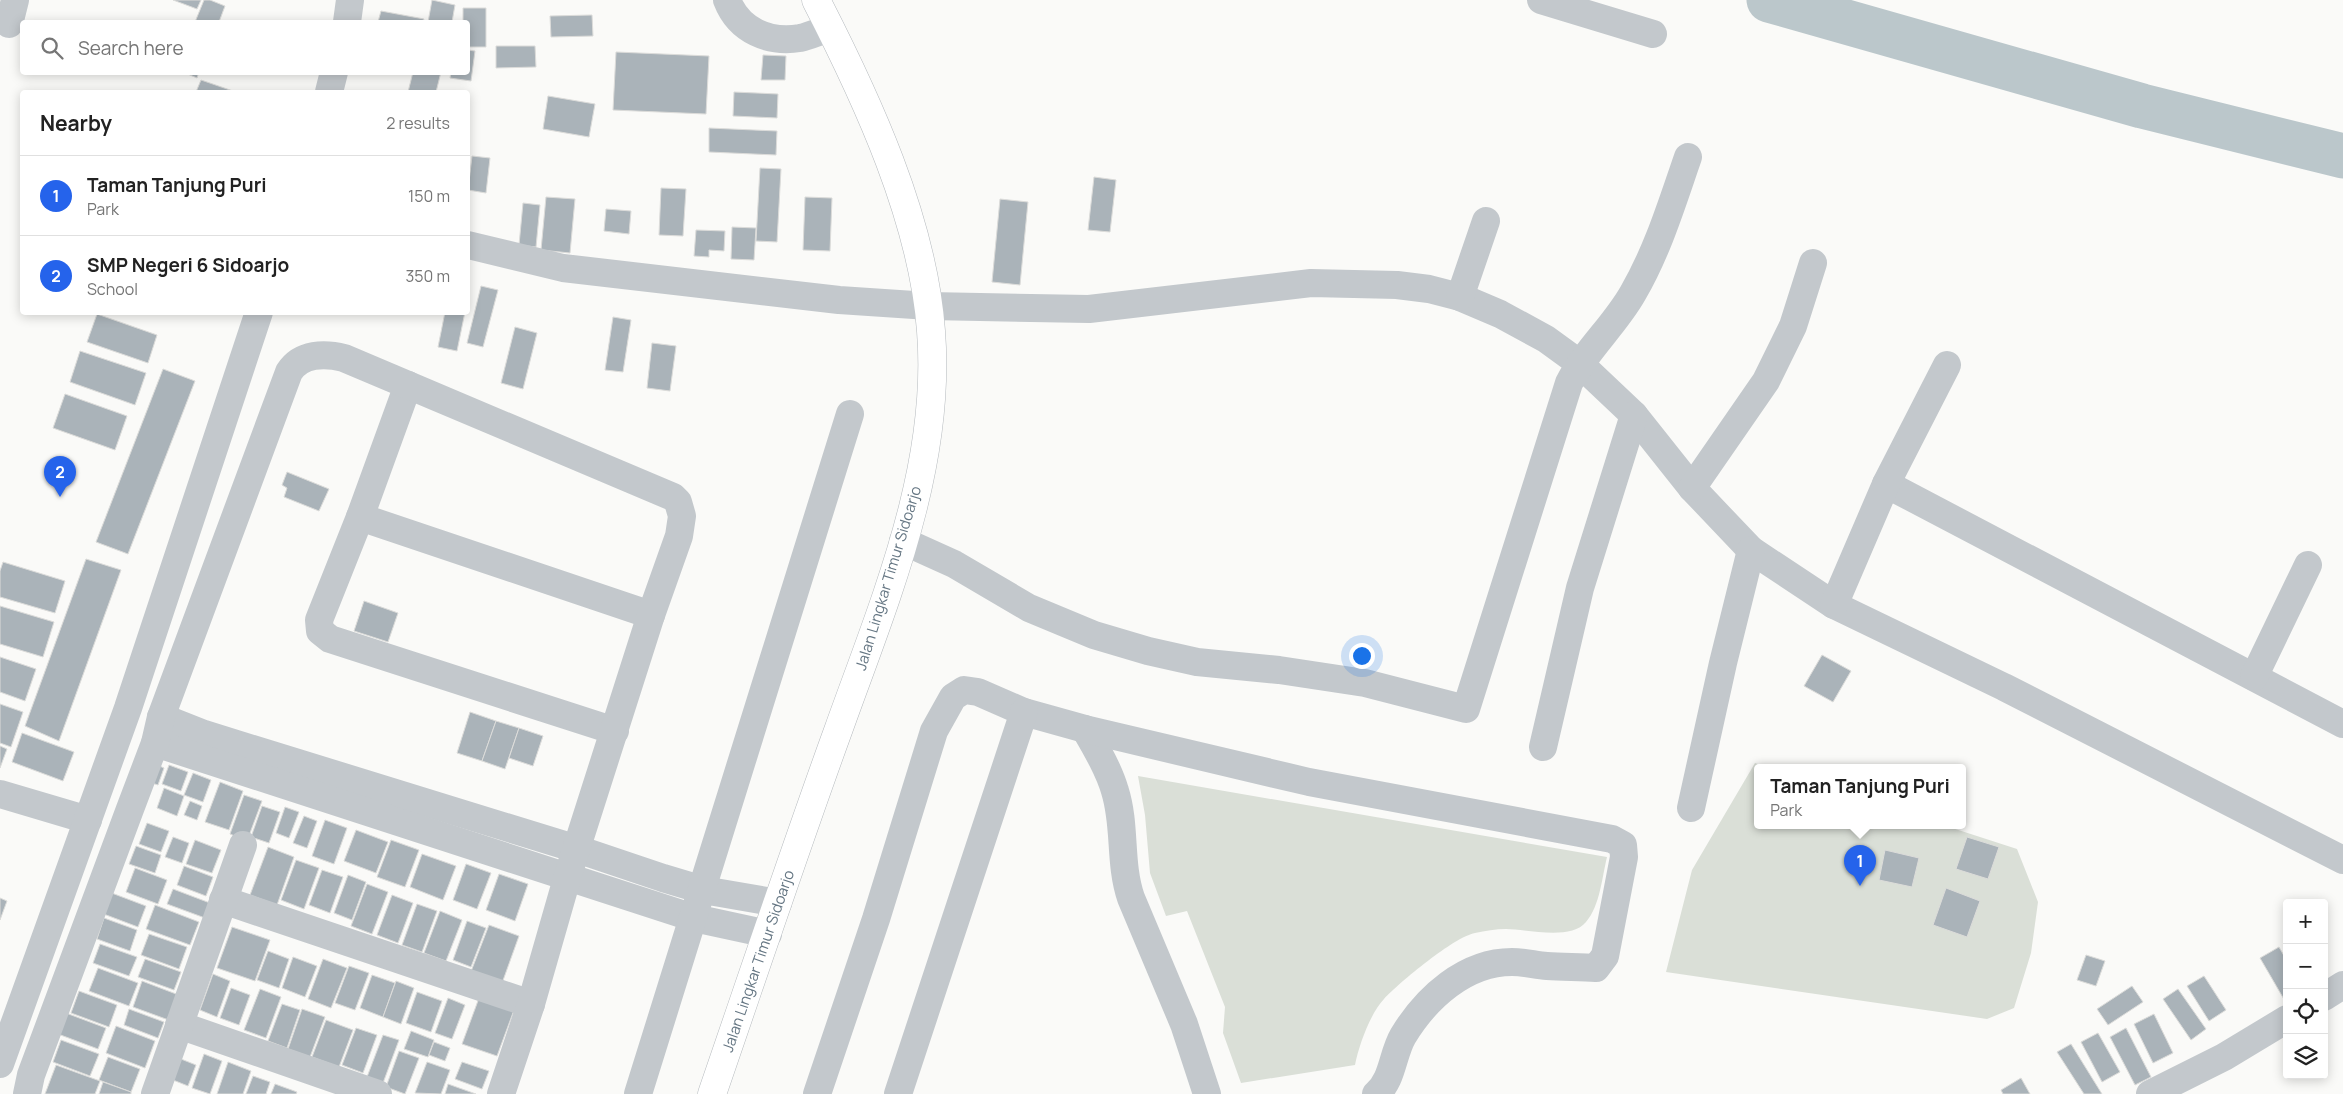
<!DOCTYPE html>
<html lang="en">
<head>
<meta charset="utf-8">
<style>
  :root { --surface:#fff; --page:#f2f2f2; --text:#222; --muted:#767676; --line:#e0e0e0; --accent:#2563eb }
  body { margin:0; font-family:Manrope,sans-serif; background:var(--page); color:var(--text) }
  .controls { position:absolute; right:15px; bottom:15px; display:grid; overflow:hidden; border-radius:5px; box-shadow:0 2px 12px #0003 }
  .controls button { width:45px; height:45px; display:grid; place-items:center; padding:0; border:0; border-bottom:1px solid var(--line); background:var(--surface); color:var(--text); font:25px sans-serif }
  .you { position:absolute; left:1361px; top:655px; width:18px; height:18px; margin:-12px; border:4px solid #fff; border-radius:50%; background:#1a73e8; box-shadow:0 0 0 8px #1a73e833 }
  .badge { display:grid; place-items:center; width:32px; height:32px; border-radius:50%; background:var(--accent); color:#fff; font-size:16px; font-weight:700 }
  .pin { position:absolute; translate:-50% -41px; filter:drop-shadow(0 1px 2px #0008) }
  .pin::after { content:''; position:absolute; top:26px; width:18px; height:15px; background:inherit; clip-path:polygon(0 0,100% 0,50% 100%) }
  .popup { position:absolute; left:1754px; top:764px; width:212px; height:65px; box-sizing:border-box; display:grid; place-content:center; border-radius:5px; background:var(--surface); filter:drop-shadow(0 1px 4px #0005); font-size:16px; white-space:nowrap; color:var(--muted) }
  .popup b { font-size:19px; color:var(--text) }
  .popup::after { content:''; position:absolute; left:50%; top:100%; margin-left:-10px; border:10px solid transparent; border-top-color:var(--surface) }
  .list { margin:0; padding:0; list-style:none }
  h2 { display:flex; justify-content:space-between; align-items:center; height:65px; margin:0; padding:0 20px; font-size:21px }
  h2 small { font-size:16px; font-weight:400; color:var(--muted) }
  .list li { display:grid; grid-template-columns:32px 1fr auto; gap:15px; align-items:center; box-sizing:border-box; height:80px; padding:0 20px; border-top:1px solid var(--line) }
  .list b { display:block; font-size:19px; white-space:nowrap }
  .list p { margin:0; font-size:16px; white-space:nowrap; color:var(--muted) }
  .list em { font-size:16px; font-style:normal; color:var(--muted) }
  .icon { flex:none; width:28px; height:28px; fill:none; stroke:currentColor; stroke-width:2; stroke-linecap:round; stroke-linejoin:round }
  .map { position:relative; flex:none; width:2343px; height:1094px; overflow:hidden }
  .search { position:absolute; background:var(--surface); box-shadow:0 2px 12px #0003; left:20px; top:20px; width:450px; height:55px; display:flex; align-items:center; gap:12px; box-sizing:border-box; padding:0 18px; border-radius:5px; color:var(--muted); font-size:19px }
  .panel { position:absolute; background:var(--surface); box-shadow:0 2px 12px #0003; left:20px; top:90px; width:450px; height:225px; border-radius:5px }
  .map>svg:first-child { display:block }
  .green { fill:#dadfd7 }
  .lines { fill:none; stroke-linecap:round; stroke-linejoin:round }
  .river { stroke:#bbc7cb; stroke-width:45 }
  .building { fill:#aab3b9; stroke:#dcdcda }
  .major-casing { stroke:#b5babe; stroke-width:29 }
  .minor { stroke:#c3c8cc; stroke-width:28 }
  .major { stroke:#fff; stroke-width:28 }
  .labels { text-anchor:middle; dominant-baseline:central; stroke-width:5; stroke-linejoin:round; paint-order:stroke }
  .street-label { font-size:15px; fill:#657683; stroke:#fff }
</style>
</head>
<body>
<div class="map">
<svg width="2343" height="1094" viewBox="0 0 2343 1094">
  <rect width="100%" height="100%" fill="#fafaf8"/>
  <g class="green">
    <path d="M1755 763 1767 767H1758V825H1943L2017 849 2038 902 2031 953 2014 1008 1987 1019 1666 972 1692 870Z"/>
    <path d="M1138 776 1607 857C1602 877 1600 906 1586 922 1571 941 1526 929 1506 929 1496 929 1485 931 1475 933 1454 937 1400 982 1384 999 1370 1014 1359 1045 1355 1065L1241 1083 1223 1033 1225 1007 1187 911 1166 916 1150 873 1145 815Z"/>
  </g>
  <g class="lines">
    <path class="river" d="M1769 0 2142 106 2343 156"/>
  </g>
  <g class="building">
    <path d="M173 0H201L197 9Z"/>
    <path d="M204 0H210L225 6 219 22H195Z"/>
    <path d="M432 0 455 5 452 22H428Z"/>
    <path d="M463 8H486V47H468V22H463Z"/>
    <path d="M381 11 424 19 423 22H378Z"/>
    <path d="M592 15 593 36 551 37 550 16Z"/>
    <path d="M496 46H535L536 67 496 68Z"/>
    <path d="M468 50 475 51 471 81 450 78 451 72H468Z"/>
    <path d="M616 52 709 56 706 114 613 110Z"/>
    <path d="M763 55 786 56 785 80H761Z"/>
    <path d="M183 72H199L197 78Z"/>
    <path d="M413 72H441L436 92H408Z"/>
    <path d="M201 80 233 91 232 92H196Z"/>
    <path d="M734 92 778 94 777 118 733 116Z"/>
    <path d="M548 96 595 104 589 137 543 129Z"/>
    <path d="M709 128 777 131 776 155 709 152Z"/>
    <path d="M472 156 490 158 486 193 468 190Z"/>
    <path d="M760 168 781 169 777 242 756 241Z"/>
    <path d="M1094 177 1116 180 1110 232 1088 230Z"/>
    <path d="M661 188 686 189 683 236 659 235Z"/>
    <path d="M546 197 575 199 570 253 541 250Z"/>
    <path d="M805 197 832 198 830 251 803 250Z"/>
    <path d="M1000 199 1028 202 1020 285 992 282Z"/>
    <path d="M523 203 540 205 536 247 519 245Z"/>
    <path d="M606 209 631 211 629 234 604 231Z"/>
    <path d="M732 227 756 228 754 260 731 259Z"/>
    <path d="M696 230 725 231 724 251 709 250V257L694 256Z"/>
    <path d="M481 286 498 290 483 347 467 343Z"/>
    <path d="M445 312H465L457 351 438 347Z"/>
    <path d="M97 314 157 335 148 363 87 342Z"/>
    <path d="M613 317 631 320 623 372 605 370Z"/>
    <path d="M515 327 537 333 523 389 501 383Z"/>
    <path d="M652 343 676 346 670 391 647 388Z"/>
    <path d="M80 351 146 373 135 405 70 382Z"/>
    <path d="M163 369 195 381 128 554 96 542Z"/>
    <path d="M65 394 127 416 115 450 53 428Z"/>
    <path d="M287 472 329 489 319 511 284 497 287 488 282 485Z"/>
    <path d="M86 559 121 570 59 741 25 726Z"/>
    <path d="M3 562 65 581 55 613 0 597V571Z"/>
    <path d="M364 601 398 613 388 642 354 631Z"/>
    <path d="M0 606 54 622 43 657 0 644Z"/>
    <path d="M1822 655 1851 671 1833 702 1804 686Z"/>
    <path d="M0 657 36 669 25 701 0 692Z"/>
    <path d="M0 704 23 712 11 747 0 743Z"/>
    <path d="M470 712 496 721 482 761 457 753Z"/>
    <path d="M496 721 519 728 505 769 482 761Z"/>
    <path d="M519 728 543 736 533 766 509 758Z"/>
    <path d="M22 733 74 752 63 781 12 762Z"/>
    <path d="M0 746 7 749 0 768Z"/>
    <path d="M155 764 164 768 158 785 149 782Z"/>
    <path d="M169 765 188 772 181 791 162 784Z"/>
    <path d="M193 773 211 780 203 802 184 795Z"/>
    <path d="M220 782 243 791 229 830 205 822Z"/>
    <path d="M164 788 184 796 177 816 157 808Z"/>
    <path d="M244 795 262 801 247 841 230 834Z"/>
    <path d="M190 801 202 806 197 820 184 815Z"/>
    <path d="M262 806 280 812 269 843 251 837Z"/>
    <path d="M285 807 299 812 289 838 276 833Z"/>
    <path d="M304 816 317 821 307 848 293 843Z"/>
    <path d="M325 820 347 828 334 864 312 856Z"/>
    <path d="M147 823 169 831 161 852 139 844Z"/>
    <path d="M356 830 388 842 376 873 344 861Z"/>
    <path d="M173 837 189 843 182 863 165 857Z"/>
    <path d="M1967 837 1999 847 1988 879 1956 869Z"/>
    <path d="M195 840 221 850 212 873 186 864Z"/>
    <path d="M391 840 419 850 405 887 377 877Z"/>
    <path d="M136 846 161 855 155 873 129 864Z"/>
    <path d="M268 847 294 857 277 905 250 895Z"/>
    <path d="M1885 850 1919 858 1912 887 1879 880Z"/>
    <path d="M422 854 456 866 443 900 410 887Z"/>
    <path d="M296 860 319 868 304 909 281 900Z"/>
    <path d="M466 864 491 873 477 909 453 900Z"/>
    <path d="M184 866 213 877 206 896 177 885Z"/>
    <path d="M135 868 167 880 158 904 126 892Z"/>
    <path d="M322 870 343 877 330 913 309 905Z"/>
    <path d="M499 874 528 884 515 921 486 910Z"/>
    <path d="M348 875 366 882 352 920 334 913Z"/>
    <path d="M367 884 388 892 372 934 351 926Z"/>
    <path d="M1946 888 1980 901 1967 937 1933 925Z"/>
    <path d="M173 889 210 903 205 918 167 904Z"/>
    <path d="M109 892 146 906 138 927 101 913Z"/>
    <path d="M392 895 413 903 398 943 377 935Z"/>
    <path d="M0 898 7 901 0 920Z"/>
    <path d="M417 904 437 911 422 952 402 945Z"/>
    <path d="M155 905 199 922 190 945 146 929Z"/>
    <path d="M440 911 462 920 446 961 424 953Z"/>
    <path d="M104 918 137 930 130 951 97 939Z"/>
    <path d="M467 921 486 928 471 967 453 960Z"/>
    <path d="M489 925 519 936 501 986 470 974Z"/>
    <path d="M232 927 270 940 255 981 217 968Z"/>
    <path d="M149 934 187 947 179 969 141 955Z"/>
    <path d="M100 944 137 957 129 976 93 963Z"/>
    <path d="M2279 947 2287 961 2285 1001 2260 958Z"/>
    <path d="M268 951 289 959 279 988 257 980Z"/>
    <path d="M2086 955 2105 961 2096 986 2077 980Z"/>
    <path d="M293 957 317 966 305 997 282 988Z"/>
    <path d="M145 959 181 972 174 990 138 977Z"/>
    <path d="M323 959 347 968 331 1008 308 999Z"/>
    <path d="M349 966 369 973 355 1010 335 1003Z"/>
    <path d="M98 968 138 983 129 1006 89 991Z"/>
    <path d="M213 974 230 981 217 1017 200 1010Z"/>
    <path d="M372 975 395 983 383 1017 360 1008Z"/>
    <path d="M2204 976 2226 1010 2209 1021 2187 986Z"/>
    <path d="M142 981 184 997 174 1022 133 1007Z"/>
    <path d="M396 981 414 988 401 1024 383 1017Z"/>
    <path d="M2132 986 2143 1002 2108 1025 2097 1009Z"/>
    <path d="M231 988 250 995 239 1025 220 1018Z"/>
    <path d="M260 989 281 997 266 1038 244 1030Z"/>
    <path d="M2178 989 2206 1029 2191 1040 2163 999Z"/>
    <path d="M79 991 117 1005 109 1027 71 1013Z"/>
    <path d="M417 992 442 1001 431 1032 406 1023Z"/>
    <path d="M448 998 465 1005 452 1039 435 1033Z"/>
    <path d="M479 998 514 1010 497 1056 462 1044Z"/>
    <path d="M282 1004 300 1010 287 1048 268 1041Z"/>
    <path d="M129 1009 164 1022 158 1038 124 1025Z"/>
    <path d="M302 1009 325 1017 310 1057 288 1049Z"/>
    <path d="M66 1013 106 1028 98 1049 58 1034Z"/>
    <path d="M2154 1014 2173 1053 2153 1063 2134 1024Z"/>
    <path d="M326 1020 353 1030 339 1067 312 1057Z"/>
    <path d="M116 1026 155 1041 145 1068 106 1053Z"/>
    <path d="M356 1028 377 1035 363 1073 342 1065Z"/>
    <path d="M2126 1028 2151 1077 2135 1085 2110 1037Z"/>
    <path d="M411 1031 434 1040 428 1057 404 1049Z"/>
    <path d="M2098 1033 2120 1072 2102 1082 2081 1042Z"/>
    <path d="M383 1035 399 1040 383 1083 367 1077Z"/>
    <path d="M61 1040 99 1054 90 1076 53 1062Z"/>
    <path d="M434 1042 450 1048 445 1061 429 1055Z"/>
    <path d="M2071 1044 2102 1094H2084L2057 1052Z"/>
    <path d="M399 1051 419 1058 405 1094 386 1087Z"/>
    <path d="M204 1054 222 1061 210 1094 192 1088Z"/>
    <path d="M108 1057 140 1069 131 1092 99 1080Z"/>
    <path d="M181 1059 196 1065 188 1086 173 1080Z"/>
    <path d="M228 1062 251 1071 243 1094H217Z"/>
    <path d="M427 1062 450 1070 441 1094 415 1093Z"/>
    <path d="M462 1062 489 1071 482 1089 455 1079Z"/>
    <path d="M56 1065 100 1081 95 1094H45Z"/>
    <path d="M253 1076 270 1082 266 1094H246Z"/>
    <path d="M2021 1078 2030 1094H2003L2001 1090Z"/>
    <path d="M103 1082 131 1092V1094H99Z"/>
    <path d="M275 1084 297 1092 296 1094H271Z"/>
    <path d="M448 1084 476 1094H445Z"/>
  </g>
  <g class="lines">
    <defs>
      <path id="major" d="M712 1094C754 972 795 849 839 728 884 602 942 468 931 331 923 220 867 99 816 0"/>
    </defs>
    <use href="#major" class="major-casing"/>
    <g class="minor">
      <path d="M727 0C739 31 769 43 800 38 810 36 820 31 830 28"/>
      <path d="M1541 0 1653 34"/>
      <path d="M347 22 350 0"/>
      <path d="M9 24 15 0"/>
      <path d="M329 92 334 72"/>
      <path d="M468 245 563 268 839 300 929 306 1089 309 1311 283 1397 285 1429 289 1460 297 1500 314 1546 339 1579 363 1634 415 1692 488 1751 550 1834 605 2004 687 2343 860"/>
      <path d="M1460 297 1486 221"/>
      <path d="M1886 484 2343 724"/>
      <path d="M1692 488 1766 381 1793 326 1813 263"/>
      <path d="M360 517 408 385"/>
      <path d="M903 541 954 564 1029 608 1094 635 1148 651 1197 662 1279 670 1365 683 1466 709 1569 383C1586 350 1615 325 1633 293 1658 250 1672 203 1688 157"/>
      <path d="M1834 605 1886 484 1947 365"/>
      <path d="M2254 677 2308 565"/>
      <path d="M161 717 204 734 577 849 663 878 703 890 778 903"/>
      <path d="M1085 729C1096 748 1109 770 1115 791 1126 826 1119 863 1131 898L1184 1024 1207 1094"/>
      <path d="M615 731 330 639 320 631 319 620 360 517 651 615"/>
      <path d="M155 743 694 918 768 934"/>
      <path d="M1543 747 1580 588 1634 415"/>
      <path d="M0 794 88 820"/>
      <path d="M1691 808 1723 663 1751 550"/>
      <path d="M223 900 531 1004"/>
      <path d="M2324 997 2343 985"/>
      <path d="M179 1025 378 1094"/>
      <path d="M0 1064 128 708 259 312"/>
      <path d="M27 1094 31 1075 130 809 155 743 161 717 289 372C301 353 325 353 344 358L673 497 678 502 682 516 679 536 651 615 568 875 531 1004 501 1094"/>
      <path d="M155 1094 243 845"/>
      <path d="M638 1094 850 414"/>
      <path d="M817 1094 876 919 934 731 953 697 964 690 978 692 1024 712 1085 729 1309 782 1612 839 1623 845 1624 857 1605 956 1596 968C1580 967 1563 967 1547 966 1535 965 1524 962 1512 962 1465 962 1426 998 1403 1036 1392 1055 1393 1080 1376 1094"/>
      <path d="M898 1094 1024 712"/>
      <path d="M2150 1094 2224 1057 2287 1019"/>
    </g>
    <use href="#major" class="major"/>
  </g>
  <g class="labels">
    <g class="street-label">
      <text transform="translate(888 578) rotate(-73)">Jalan Lingkar Timur Sidoarjo</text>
      <text transform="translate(758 961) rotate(-71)">Jalan Lingkar Timur Sidoarjo</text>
    </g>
  </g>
</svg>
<div class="controls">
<button>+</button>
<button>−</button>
<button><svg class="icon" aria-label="locate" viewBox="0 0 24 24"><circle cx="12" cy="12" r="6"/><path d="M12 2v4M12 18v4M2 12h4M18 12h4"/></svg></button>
<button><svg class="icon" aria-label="layers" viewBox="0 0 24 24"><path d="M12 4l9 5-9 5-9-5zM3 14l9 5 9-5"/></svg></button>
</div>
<div class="you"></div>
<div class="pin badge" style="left:1860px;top:886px">1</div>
<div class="popup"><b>Taman Tanjung Puri</b>Park</div>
<div class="pin badge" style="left:60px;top:497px">2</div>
<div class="search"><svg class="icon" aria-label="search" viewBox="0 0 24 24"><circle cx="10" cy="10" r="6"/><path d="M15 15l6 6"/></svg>Search here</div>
<section class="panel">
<h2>Nearby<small>2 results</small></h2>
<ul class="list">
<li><span class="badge">1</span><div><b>Taman Tanjung Puri</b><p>Park</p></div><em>150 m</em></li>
<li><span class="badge">2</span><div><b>SMP Negeri 6 Sidoarjo</b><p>School</p></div><em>350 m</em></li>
</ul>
</section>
</div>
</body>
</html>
